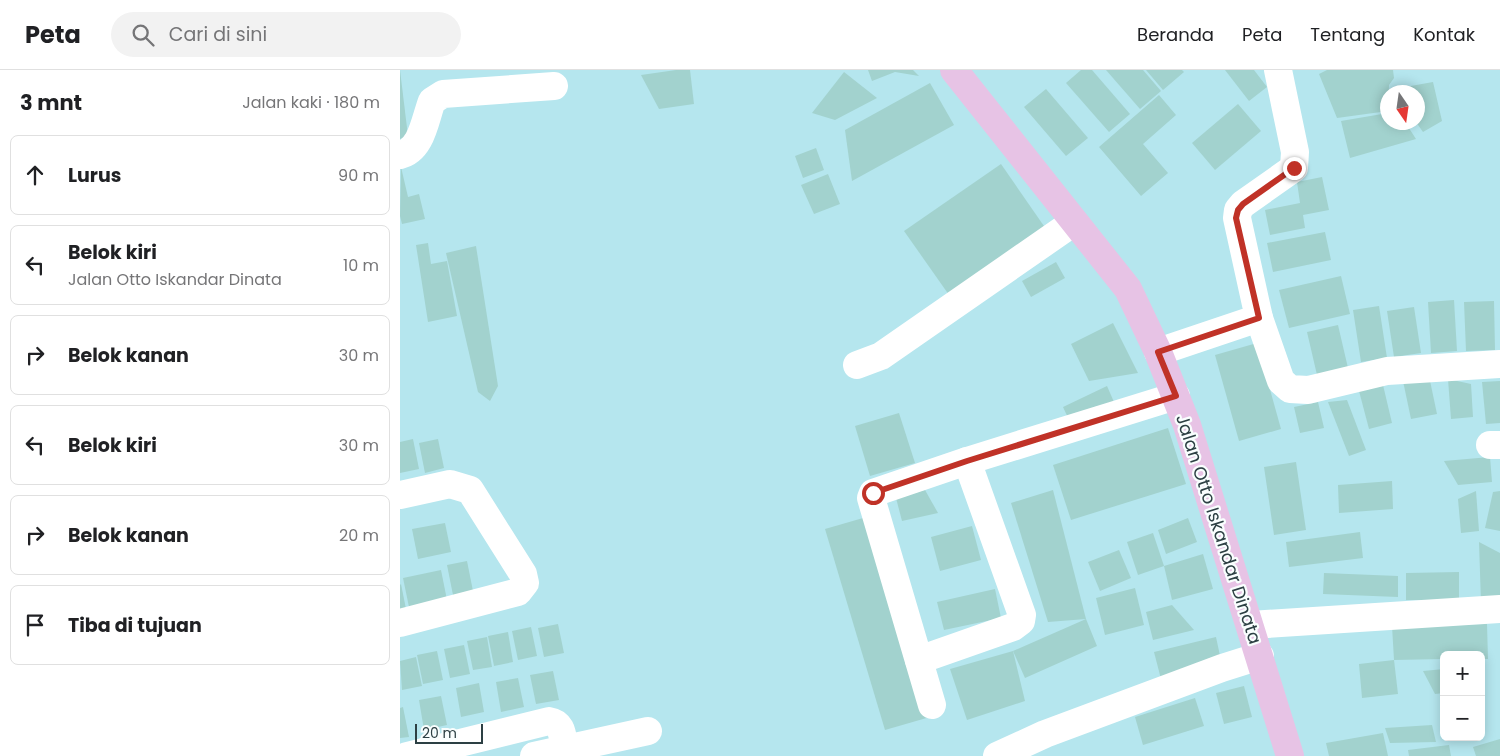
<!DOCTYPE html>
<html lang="id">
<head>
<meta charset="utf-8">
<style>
  :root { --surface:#fff; --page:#f2f2f2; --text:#202124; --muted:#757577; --line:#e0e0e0 }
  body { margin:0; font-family:Poppins,sans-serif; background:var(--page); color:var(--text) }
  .controls { position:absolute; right:15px; bottom:15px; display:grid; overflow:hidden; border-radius:8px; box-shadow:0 2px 12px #0003 }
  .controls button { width:45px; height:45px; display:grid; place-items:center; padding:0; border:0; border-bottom:1px solid var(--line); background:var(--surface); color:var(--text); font:25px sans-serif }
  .compass { position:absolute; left:980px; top:15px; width:45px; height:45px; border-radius:50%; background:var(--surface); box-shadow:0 2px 12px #0003; rotate:167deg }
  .scale { position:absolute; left:15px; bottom:12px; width:68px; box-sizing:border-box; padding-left:5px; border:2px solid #2d4044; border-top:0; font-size:14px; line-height:18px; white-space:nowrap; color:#2d4044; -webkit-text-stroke:4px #f9fefe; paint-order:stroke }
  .stop { position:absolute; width:15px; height:15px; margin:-11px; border:4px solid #c03227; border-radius:50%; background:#fff }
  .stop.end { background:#c03227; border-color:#fff; box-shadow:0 1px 5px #0008 }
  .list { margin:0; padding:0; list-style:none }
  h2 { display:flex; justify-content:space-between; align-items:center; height:65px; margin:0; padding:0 20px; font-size:21px }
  h2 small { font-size:16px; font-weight:400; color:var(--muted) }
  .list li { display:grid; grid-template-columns:32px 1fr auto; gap:15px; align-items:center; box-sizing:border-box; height:80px; margin:0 10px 10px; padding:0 10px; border:1px solid var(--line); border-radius:8px }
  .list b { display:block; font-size:19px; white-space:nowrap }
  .list p { margin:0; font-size:16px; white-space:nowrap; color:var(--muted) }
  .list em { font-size:16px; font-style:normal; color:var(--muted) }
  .icon { flex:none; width:28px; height:28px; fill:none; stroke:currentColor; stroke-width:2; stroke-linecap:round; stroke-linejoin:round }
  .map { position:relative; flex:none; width:1100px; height:686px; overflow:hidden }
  header { display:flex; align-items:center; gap:30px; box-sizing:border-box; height:70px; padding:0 25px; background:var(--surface); border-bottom:1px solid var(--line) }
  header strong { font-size:24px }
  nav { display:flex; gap:28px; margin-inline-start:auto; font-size:18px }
  .search { width:350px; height:45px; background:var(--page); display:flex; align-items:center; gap:12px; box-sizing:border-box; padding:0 18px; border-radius:28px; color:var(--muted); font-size:19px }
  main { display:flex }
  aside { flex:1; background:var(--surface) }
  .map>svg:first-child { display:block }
  .building { fill:#a2d2ce }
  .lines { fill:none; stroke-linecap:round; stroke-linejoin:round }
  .minor { stroke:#fff; stroke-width:28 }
  .major { stroke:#e7c3e5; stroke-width:28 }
  .route { stroke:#c03227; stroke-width:6 }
  .labels { text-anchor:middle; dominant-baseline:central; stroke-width:4.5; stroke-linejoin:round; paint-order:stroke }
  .street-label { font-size:18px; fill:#2d4044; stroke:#f9fefe }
</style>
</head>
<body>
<header>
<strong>Peta</strong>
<div class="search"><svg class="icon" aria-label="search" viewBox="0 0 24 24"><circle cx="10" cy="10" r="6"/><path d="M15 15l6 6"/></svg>Cari di sini</div>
<nav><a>Beranda</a><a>Peta</a><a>Tentang</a><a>Kontak</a></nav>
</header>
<main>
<aside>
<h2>3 mnt<small>Jalan kaki · 180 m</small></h2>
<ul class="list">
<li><svg class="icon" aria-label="ahead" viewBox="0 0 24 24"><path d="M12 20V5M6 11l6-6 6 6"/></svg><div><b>Lurus</b></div><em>90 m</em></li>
<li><svg class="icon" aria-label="left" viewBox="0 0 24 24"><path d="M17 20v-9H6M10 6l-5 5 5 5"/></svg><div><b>Belok kiri</b><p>Jalan Otto Iskandar Dinata</p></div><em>10 m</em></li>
<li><svg class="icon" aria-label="right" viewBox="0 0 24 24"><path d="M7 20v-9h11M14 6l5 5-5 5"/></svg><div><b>Belok kanan</b></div><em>30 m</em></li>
<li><svg class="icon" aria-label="left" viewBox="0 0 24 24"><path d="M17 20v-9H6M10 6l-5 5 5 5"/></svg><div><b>Belok kiri</b></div><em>30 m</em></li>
<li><svg class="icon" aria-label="right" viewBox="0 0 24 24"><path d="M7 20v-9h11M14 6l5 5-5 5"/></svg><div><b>Belok kanan</b></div><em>20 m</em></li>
<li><svg class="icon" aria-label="arrive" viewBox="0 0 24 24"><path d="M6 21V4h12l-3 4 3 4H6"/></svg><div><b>Tiba di tujuan</b></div></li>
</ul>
</aside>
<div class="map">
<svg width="1100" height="686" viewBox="0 0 1100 686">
  <rect width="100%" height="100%" fill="#b5e6ee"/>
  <g class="building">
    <path d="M0 0 8 66 0 69Z"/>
    <path d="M276 0H290L294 34 259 39 241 5Z"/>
    <path d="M468 0H513L519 6 495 2 472 11Z"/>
    <path d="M681 0H692L730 44 709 62 666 13Z"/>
    <path d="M706 0H743L761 21 740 39Z"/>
    <path d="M746 0H782L784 2 763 20Z"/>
    <path d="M825 0H854L867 17 849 31Z"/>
    <path d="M927 0H993L994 8 989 15 988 41 937 48 919 4Z"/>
    <path d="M444 2 477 28 435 50 412 43Z"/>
    <path d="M1033 12 1042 51 1023 62 1016 52H1018V22H995L994 19Z"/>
    <path d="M530 13 554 55 452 111 445 60Z"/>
    <path d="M646 19 688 68 666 86 624 37Z"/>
    <path d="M759 25 776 45 743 74 768 103 741 126 699 77Z"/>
    <path d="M838 34 861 61 815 100 792 73Z"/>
    <path d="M988 43V52H1005L1016 69 950 88 941 51Z"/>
    <path d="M416 78 424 100 403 108 395 86Z"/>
    <path d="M601 94 646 159 549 225 504 161Z"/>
    <path d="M1 97 8 127 19 124 25 149 2 154 0 146Z"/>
    <path d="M428 104 440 134 414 144 401 115Z"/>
    <path d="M922 107 929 140 903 145 905 158 870 165 865 140 900 133 897 112Z"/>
    <path d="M925 162 931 190 873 202 867 173Z"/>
    <path d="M28 173 31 194 47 191 57 246 28 252 16 175Z"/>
    <path d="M76 176 98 316 90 331 78 322 46 183Z"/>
    <path d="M656 192 665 208 631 227 622 211Z"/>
    <path d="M941 206 950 244 889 258 879 220Z"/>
    <path d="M1054 230 1057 281 1031 283 1028 232Z"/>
    <path d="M1094 231 1095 280 1066 281 1064 232Z"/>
    <path d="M979 236 987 288 961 292 953 240Z"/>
    <path d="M1014 237 1021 283 994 287 987 241Z"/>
    <path d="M713 253 738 303 689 311 671 274Z"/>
    <path d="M938 255 948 298 917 305 907 262Z"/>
    <path d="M857 273 881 359 839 371 815 285Z"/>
    <path d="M1029 306 1037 344 1011 349 1003 311Z"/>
    <path d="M1048 309 1071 314 1073 347 1051 349Z"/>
    <path d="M1100 311V353L1086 354 1082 312Z"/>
    <path d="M983 315 992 353 969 359 959 321Z"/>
    <path d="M707 316 714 332 670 352 663 337Z"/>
    <path d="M947 330 966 380 949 386 928 332Z"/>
    <path d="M918 332 924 358 900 363 894 337Z"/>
    <path d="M499 343 515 393 470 406 455 356Z"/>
    <path d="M768 358 786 414 671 450 653 395Z"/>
    <path d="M13 369 19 399 0 403V372Z"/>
    <path d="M38 369 44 398 25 403 19 373Z"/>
    <path d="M1090 387 1092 412 1058 415 1044 391Z"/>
    <path d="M896 392 906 460 874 465 864 397Z"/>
    <path d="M992 411 993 439 939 443 938 415Z"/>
    <path d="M525 420 538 443 502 451 496 428Z"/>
    <path d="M653 420 686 549 648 552 611 433Z"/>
    <path d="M1076 421 1079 461 1061 463 1058 429Z"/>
    <path d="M1100 421V461L1085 458 1093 422Z"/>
    <path d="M470 446 530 647 485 660 425 459Z"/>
    <path d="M788 448 797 472 766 484 758 460Z"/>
    <path d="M45 453 51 482 18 489 12 459Z"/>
    <path d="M572 456 581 490 540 501 531 467Z"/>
    <path d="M960 462 963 488 889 497 886 472Z"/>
    <path d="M753 463 764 496 738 505 727 472Z"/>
    <path d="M1079 472 1100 483V532L1081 533Z"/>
    <path d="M719 480 731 508 700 521 688 492Z"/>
    <path d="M803 484 813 519 772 530 764 496Z"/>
    <path d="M67 491 73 521 53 525 47 495Z"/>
    <path d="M41 500 47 530 9 537 3 508Z"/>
    <path d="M1059 502V530H1006V503Z"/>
    <path d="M924 503 998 506V527L923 524Z"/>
    <path d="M1 514 6 539 0 540V515Z"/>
    <path d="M735 518 744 555 705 565 696 528Z"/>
    <path d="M595 519 601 548 544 560 537 532Z"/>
    <path d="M772 535 794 560 753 570 746 542Z"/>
    <path d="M686 549 697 576 625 608 613 581Z"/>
    <path d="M158 554 164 583 144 587 138 558Z"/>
    <path d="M1087 554 1088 589H1081V585H1044V589L994 590 992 556Z"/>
    <path d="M131 557 137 586 118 590 112 561Z"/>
    <path d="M108 562 113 592 94 596 88 566Z"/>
    <path d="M87 567 92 597 73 600 67 571Z"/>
    <path d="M816 567 822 595 761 609 754 582Z"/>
    <path d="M64 575 70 604 50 608 44 579Z"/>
    <path d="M37 581 43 610 23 614 17 585Z"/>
    <path d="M613 581 625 631 567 650 550 599Z"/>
    <path d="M16 587 22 616 2 620 0 591Z"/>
    <path d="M994 590 998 624 962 628 959 594Z"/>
    <path d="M1044 599V623L1035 624 1023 601Z"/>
    <path d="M153 601 159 630 136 634 130 605Z"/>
    <path d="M118 608 124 637 101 642 96 612Z"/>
    <path d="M79 613 84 642 61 647 56 618Z"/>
    <path d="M844 616 852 647 824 654 816 623Z"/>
    <path d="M41 626 47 655 24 660 19 630Z"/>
    <path d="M795 628 804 656 743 675 735 647Z"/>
    <path d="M3 637 9 667 0 668V638Z"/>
    <path d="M1032 655 1036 672 990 673 985 658Z"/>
    <path d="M983 663 988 686H929L926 673Z"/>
    <path d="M1100 669V686H1076L1073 677Z"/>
    <path d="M1049 675 1051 686H1009L1008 680Z"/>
  </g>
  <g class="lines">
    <g class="minor">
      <path d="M0 85C22 80 25 49 32 31L43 24 154 16"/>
      <path d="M859 248 881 311 890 319 908 320 987 301 1100 294"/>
      <path d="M758 282 859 248 837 148 838 140 843 134 894 98 895 82 878 0"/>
      <path d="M457 295 481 286 674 152"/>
      <path d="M1090 375H1100"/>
      <path d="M0 425 50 414 70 420 123 504 125 513 118 522 0 553"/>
      <path d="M851 555 1100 539"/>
      <path d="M519 590 613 557 621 551 622 545 567 391"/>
      <path d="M532 635 471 428 473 423 567 391 776 326"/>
      <path d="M7 686 149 651C163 653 162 666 165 679"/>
      <path d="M134 686 248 661"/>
      <path d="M597 686 645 664 822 598 860 586"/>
    </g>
    <path class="major" d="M554 0 728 219 758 282 787 355 890 686"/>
  </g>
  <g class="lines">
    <path class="route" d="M473 423 567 391 776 326 758 282 859 248 836 148 838 140 843 134 894 98"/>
  </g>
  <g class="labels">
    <g class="street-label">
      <text transform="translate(819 459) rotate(72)">Jalan Otto Iskandar Dinata</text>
    </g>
  </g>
</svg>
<div class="controls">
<button>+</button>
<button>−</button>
</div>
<svg class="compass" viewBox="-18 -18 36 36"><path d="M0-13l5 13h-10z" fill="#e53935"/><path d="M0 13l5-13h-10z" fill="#757577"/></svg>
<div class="scale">20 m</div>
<div class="stop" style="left:473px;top:423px"></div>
<div class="stop end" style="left:894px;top:98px"></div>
</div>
</main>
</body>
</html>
